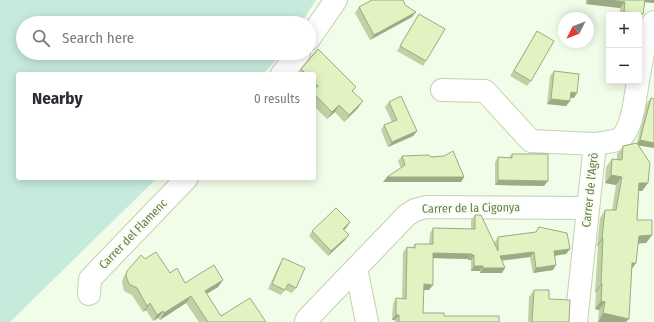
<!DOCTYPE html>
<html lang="en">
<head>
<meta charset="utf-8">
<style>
  :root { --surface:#fff; --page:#f7f7f7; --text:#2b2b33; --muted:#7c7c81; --line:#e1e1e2 }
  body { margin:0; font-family:"Fira Sans Condensed",sans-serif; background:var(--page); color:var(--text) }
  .controls { position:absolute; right:12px; top:12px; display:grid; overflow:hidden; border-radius:4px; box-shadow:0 2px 10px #0003 }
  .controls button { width:36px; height:36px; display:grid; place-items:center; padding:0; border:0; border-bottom:1px solid var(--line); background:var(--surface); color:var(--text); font:20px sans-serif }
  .compass { position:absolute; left:558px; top:12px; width:36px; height:36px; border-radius:50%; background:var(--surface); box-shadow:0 2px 10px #0003; rotate:228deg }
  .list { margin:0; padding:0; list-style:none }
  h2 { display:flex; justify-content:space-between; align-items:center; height:52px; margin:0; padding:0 16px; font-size:17px }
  h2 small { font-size:13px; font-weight:400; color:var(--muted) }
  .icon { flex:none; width:22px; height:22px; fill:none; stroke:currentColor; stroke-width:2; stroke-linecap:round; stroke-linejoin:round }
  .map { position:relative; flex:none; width:654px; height:322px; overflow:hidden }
  .search { position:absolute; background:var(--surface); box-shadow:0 2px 10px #0003; left:16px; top:16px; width:300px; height:44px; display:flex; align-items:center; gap:10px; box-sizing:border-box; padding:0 14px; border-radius:22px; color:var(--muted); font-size:15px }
  .panel { position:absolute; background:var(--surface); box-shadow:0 2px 10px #0003; left:16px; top:72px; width:300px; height:108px; border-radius:4px }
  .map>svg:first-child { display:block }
  .green { fill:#c6ebdc }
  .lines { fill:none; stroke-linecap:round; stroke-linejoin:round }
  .minor-casing { stroke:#c3d2b1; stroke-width:24 }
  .minor { stroke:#fff; stroke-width:22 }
  .wall { fill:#c1d1a5 }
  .shaded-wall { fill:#9daa86 }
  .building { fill:#e0f3c0; stroke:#9daa86 }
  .labels { text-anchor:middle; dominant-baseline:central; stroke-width:4; stroke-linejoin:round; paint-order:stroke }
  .street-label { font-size:12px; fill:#69784b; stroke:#f6fff0 }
</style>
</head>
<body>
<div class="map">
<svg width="654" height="322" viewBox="0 0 654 322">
  <rect width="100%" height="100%" fill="#f1fde9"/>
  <path class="green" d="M0 0H316L301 23H23V53H281L276 60 263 74H18V178H157L10 322H0Z"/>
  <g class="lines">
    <defs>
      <g id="minor">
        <path d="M309 39 336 0"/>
        <path d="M282 74 299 53"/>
        <path d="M639 75 647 30 654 22"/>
        <path d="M442 90 485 91 531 141 595 144"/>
        <path d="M356 268 367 322"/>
        <path d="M89 294 90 279 187 178"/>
        <path d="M306 322 307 319 407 215 415 210 426 207 588 208"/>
        <path d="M576 322 595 144C602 143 610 142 617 140 633 134 635 96 638 81"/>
      </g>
    </defs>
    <use href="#minor" class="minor-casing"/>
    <use href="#minor" class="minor"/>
  </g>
  <g class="wall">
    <path d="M586 0H654L644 2 639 15H620V8L586 4Z"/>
    <path d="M359 7 412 17 370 40 355 13Z"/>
    <path d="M419 14 426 61 423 66 397 51Z"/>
    <path d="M537 31 531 81 527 86 510 76Z"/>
    <path d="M301 69 356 87 353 91 358 108 344 122 335 112 327 119 314 106V74H298Z"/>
    <path d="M554 71 574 98H570V101L566 106 547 104 550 76Z"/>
    <path d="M651 98 654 148 638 145 648 183 642 191H639L637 220 652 235 646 243H638L636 263 632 269 626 322H598L599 310 595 309 596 292H595L598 246H597L600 218 605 210H612L616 185 605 183 606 167 612 159H617V154L623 146 637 143 647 103Z"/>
    <path d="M389 102 417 131 413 136 388 147 381 130 384 125 392 122 385 107Z"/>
    <path d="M512 154 544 186 495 185V162L498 157H509Z"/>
    <path d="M402 156 431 157 444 156 464 177 461 182H383L401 168 398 161Z"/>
    <path d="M475 215 494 244V243L498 237 536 232 539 227 570 249 566 254 555 256 553 270 533 273 530 257 502 261V273H480V271H471V260H468V259L433 258 429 290H423V313L444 316 499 322H395V320H392L393 304 396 298 402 299 403 252 407 247 412 248 415 244H429L430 233 433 228 471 229V220Z"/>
    <path d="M347 227 344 230 345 240 328 256 309 236 312 231Z"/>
    <path d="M283 258 296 288 292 293 285 290 281 295 268 289 280 263Z"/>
    <path d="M145 259 170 273 185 283 223 280 218 287 206 294 221 316 266 322H199L186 303 160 320 158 318 153 321 146 310 143 312 132 295 124 291 122 282 123 278 127 271Z"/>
    <path d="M534 290 549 299 569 322H528L529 297Z"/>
  </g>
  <g class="shaded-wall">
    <path d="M588 0H610L625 2 620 8 586 4Z"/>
    <path d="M642 0H654V3L641 2Z"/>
    <path d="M416 12 412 17 370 40 374 35Z"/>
    <path d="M624 12 643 14 639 20V15H621Z"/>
    <path d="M571 92 577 93 574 98 567 97Z"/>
    <path d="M551 99 570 101 566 106 547 104Z"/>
    <path d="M363 101 358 108 344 122 349 115Z"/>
    <path d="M339 105 335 112 327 119 332 112Z"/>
    <path d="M417 131 413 136 388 147 392 142Z"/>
    <path d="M640 140 654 143V148L636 145Z"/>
    <path d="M611 175 622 177 616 185 605 183Z"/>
    <path d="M387 177H464L461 182H383Z"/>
    <path d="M498 180 548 181 544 186 495 185Z"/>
    <path d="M639 183H648L642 191H634Z"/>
    <path d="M350 222 347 227 339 234 343 229Z"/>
    <path d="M349 235 345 240 328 256 331 251Z"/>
    <path d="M652 235 646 243 634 244 639 236Z"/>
    <path d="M602 238H603L598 246H597Z"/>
    <path d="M570 249 566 254 550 256 554 251Z"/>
    <path d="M534 252 530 257 496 261 500 256Z"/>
    <path d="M433 253 472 254 468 259 430 258Z"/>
    <path d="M472 255H474L471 260H468Z"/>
    <path d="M632 263H636L630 271Z"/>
    <path d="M556 265 553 270 533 273 536 268Z"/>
    <path d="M474 266H483L480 271H471Z"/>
    <path d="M483 268H505L502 273H480Z"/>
    <path d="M223 280 218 287 200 298 205 291Z"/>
    <path d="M424 284 433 285 429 290H420Z"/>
    <path d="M601 284H602L596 292H595Z"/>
    <path d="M191 296 186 303 160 320 164 313Z"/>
    <path d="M601 301 605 302 599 310 595 309Z"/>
    <path d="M150 303 146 310 143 312 147 306Z"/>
    <path d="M163 311 158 318 153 321 157 315Z"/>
    <path d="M603 313 629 319 626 322H598Z"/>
    <path d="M396 315H399L395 320H392Z"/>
  </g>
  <g class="building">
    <path d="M372 0H403L405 5 416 12 374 35 359 7Z"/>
    <path d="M610 0H645L643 14 624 12 625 2Z"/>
    <path d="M419 14 445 29 426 61 400 46Z"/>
    <path d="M537 31 554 41 531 81 514 71Z"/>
    <path d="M318 49 356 87 352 91 363 101 349 115 339 105 332 112 314 94V89L318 86 314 82V74H306L301 69Z"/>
    <path d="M554 71 579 74 577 93 571 92 570 101 551 99Z"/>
    <path d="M401 96 417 131 392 142 384 125 397 120 389 102Z"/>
    <path d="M651 98 654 99V143L640 140Z"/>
    <path d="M637 143 650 163 648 183H639L637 220H652V235L639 236 636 263H632L629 319 603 313 605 302 601 301 602 284H601L603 238H602L605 210H616L622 177 611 175 612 159 622 160 623 146Z"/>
    <path d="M453 151 464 177H387L405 165 402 156 429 155 431 157 444 156Z"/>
    <path d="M512 154H548V181L498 180V157L512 158Z"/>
    <path d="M336 208 350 222 343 229 349 235 331 251 312 231Z"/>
    <path d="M475 215H481L498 251V237L536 232 539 227 567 233 570 249 554 251 556 265 536 268 534 252 500 256 505 268H483V266H474V255H472V254L433 253V285L424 284 423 313H444V316H499V322H399V315H396V298L406 299 407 247 415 248V244H433V228L475 229Z"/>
    <path d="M156 252 170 273 177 268 185 283 214 265 223 280 205 291 221 316 250 298 266 322H208L191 296 164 313 163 311 157 315 150 303 147 306 137 288 129 284 126 276 127 271 141 255 145 259Z"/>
    <path d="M283 258 305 268 296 288 288 284 285 290 272 284Z"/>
    <path d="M534 290H549V299L570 300 569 322H532Z"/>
  </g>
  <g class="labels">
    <g class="street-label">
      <text transform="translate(590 190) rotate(-84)">Carrer de l'Agrò</text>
      <text transform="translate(471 208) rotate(-1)">Carrer de la Cigonya</text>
      <text transform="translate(133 234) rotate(-46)">Carrer del Flamenc</text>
    </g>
  </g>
</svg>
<div class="controls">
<button>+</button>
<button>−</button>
</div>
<svg class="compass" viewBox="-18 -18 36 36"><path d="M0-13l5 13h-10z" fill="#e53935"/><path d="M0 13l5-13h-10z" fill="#7c7c81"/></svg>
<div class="search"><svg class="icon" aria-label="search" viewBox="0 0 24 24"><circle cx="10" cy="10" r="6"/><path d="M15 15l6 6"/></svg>Search here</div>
<section class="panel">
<h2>Nearby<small>0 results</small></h2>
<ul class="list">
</ul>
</section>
</div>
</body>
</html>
